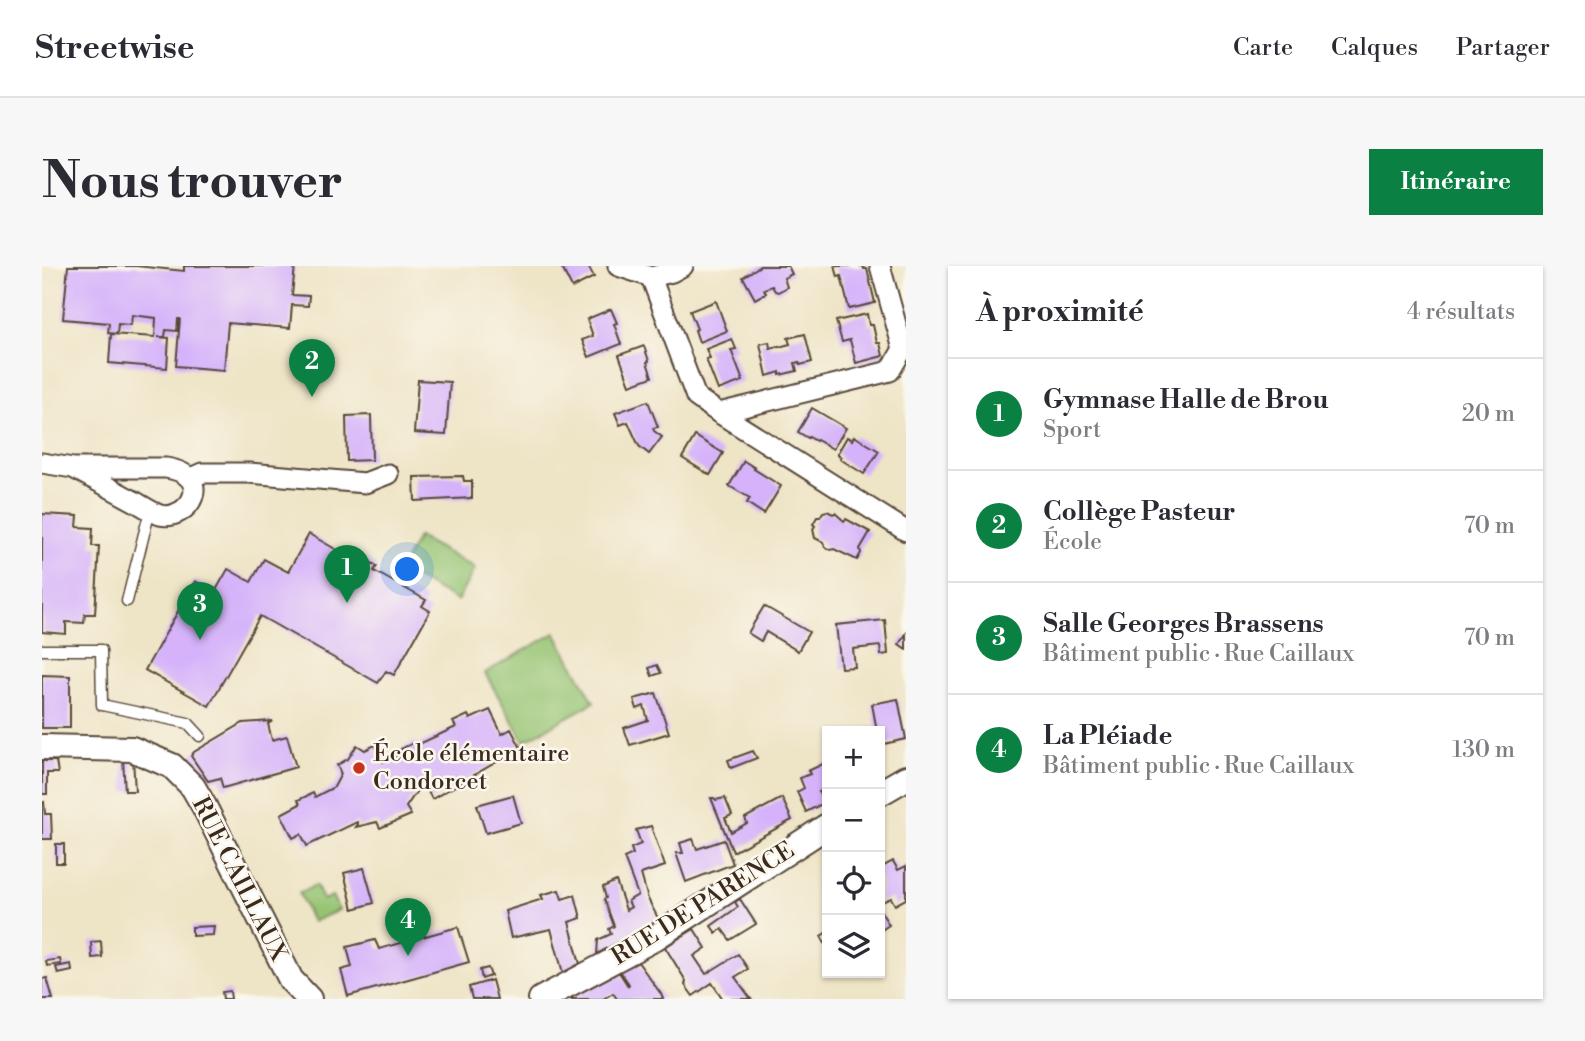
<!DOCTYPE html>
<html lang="fr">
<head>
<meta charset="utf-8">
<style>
  :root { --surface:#fff; --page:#f7f7f7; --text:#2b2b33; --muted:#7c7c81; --line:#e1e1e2; --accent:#0b8043 }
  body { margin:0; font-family:"Libre Bodoni",serif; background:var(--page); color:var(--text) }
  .controls { position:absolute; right:21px; bottom:21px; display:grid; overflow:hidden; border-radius:0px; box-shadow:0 2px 5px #0004 }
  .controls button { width:63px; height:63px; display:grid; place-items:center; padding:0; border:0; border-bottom:2px solid var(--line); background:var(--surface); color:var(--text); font:35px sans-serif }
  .you { position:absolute; left:366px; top:304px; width:24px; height:24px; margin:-18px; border:5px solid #fff; border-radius:50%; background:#1a73e8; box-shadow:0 0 0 10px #1a73e833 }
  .badge { display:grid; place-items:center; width:46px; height:46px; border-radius:50%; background:var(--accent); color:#fff; font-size:23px; font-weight:700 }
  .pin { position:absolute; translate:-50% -58px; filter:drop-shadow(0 2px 4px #0008) }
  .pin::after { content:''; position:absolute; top:37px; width:24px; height:21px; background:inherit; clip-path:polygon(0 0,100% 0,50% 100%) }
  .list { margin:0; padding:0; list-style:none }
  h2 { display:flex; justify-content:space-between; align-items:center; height:91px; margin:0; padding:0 28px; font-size:30px }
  h2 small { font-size:23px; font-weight:400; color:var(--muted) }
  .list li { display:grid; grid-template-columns:46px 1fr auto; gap:21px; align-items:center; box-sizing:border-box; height:112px; padding:0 28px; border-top:2px solid var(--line) }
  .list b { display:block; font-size:26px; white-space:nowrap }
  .list p { margin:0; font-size:23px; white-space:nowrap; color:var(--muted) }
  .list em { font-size:23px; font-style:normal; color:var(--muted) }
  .icon { flex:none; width:38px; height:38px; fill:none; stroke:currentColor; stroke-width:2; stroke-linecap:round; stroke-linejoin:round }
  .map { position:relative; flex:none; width:864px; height:733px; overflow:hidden; border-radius:0px }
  header { display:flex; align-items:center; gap:42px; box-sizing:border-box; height:98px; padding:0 35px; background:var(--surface); border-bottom:2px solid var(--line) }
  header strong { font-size:33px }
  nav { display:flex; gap:38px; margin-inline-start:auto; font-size:24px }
  .intro { display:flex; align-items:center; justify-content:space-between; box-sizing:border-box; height:168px; padding:0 42px }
  h1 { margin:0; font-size:49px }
  .button { padding:18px 32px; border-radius:0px; background:var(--accent); color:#fff; font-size:24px; font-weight:700 }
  main { display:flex; gap:42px; padding:0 42px }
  aside { flex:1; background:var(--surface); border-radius:0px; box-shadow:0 2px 5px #0004 }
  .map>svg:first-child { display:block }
  .green { fill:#96c473; stroke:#687748; stroke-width:2 }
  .building { fill:#d5b2fa }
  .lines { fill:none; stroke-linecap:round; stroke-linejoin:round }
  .service-casing { stroke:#564637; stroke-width:13 }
  .minor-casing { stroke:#564637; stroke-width:23 }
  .tertiary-casing { stroke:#564637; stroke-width:28 }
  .service { stroke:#fff; stroke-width:10 }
  .minor { stroke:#fff; stroke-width:19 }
  .tertiary { stroke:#fff; stroke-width:24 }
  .poi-dot { fill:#c8321e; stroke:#fbf7ec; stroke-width:2.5 }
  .labels { text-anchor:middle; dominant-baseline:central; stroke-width:5; stroke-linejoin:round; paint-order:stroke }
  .poi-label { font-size:24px; fill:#3b2a1e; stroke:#fbf7ec; text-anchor:start }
  .street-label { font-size:24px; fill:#3b2a1e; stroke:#fbf7ec }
</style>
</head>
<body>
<header>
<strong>Streetwise</strong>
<nav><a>Carte</a><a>Calques</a><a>Partager</a></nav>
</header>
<div class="intro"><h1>Nous trouver</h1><a class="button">Itinéraire</a></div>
<main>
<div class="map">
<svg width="864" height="733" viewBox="0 0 864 733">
  <rect width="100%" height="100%" fill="#fbf7ec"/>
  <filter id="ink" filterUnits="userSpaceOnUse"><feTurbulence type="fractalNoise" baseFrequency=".0143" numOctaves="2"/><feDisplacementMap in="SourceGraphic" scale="14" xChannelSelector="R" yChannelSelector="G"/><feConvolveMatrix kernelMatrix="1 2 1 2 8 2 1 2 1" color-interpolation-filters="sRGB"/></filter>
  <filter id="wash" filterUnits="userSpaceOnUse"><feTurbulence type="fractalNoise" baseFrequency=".00686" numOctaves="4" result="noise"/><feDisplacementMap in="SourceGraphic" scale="28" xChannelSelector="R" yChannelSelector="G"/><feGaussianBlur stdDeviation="1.57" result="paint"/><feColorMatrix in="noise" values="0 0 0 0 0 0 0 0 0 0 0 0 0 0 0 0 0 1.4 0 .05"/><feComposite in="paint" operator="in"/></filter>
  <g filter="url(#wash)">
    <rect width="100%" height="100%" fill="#eee4c6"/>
    <g class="green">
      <path d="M376 271 433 302 415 335 358 303Z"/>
      <path d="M513 367 552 436 482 475 443 407Z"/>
      <path d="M274 619 281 634 290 630 297 644 270 656 257 627Z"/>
    </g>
    <g id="blocks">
      <g class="building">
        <path d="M26 0H94L142 5V0H253L250 29 267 30 266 40 250 39 248 62 186 57 182 104 134 100 138 53H136L135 65 124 64 123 71H116L127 72 125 102 67 97 69 68 113 71 114 52 90 49 89 59 76 58 75 68 66 67 67 57 21 53Z"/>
        <path d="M519 0H546L552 11 530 22Z"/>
        <path d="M718 0H746L750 8 742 12 745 21 736 26 733 25 730 20 722 23 724 27 713 33 701 11Z"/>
        <path d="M793 0H821L822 3H825L833 37 807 43 799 10 796 11Z"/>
        <path d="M674 35 685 65 657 76 653 64 655 63 648 45Z"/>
        <path d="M569 43 575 57 572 58 579 78 547 91 540 74 551 70 545 53Z"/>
        <path d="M825 48 827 59H831L835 77H838L841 90 814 97 808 74 800 76 794 55Z"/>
        <path d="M763 68 770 96 758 99 757 96 753 97 755 105 738 109V106L725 110 718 78 727 76 728 82 737 80V81L748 78 746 72Z"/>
        <path d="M690 73 694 83 689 84 701 115 676 124 664 93 668 92 664 83Z"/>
        <path d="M602 80 607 95 605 96 610 111 588 119 577 89Z"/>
        <path d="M376 114 408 116 404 169 372 167Z"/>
        <path d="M606 135 616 161 611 162 612 165 620 171 607 188 597 180 586 156 578 159 573 147Z"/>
        <path d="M770 142 804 162 791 183 775 174 774 175 767 171 766 172 756 166Z"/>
        <path d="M329 149 330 194 305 195 304 150Z"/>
        <path d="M653 170 681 187 668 209 640 192Z"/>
        <path d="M812 170 837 185 822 208 798 193 799 191 795 188 805 171 810 174Z"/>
        <path d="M702 195 713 202 712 203 739 220 722 248 705 237 708 232 687 220Z"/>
        <path d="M421 210 422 215H430V232L373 235 372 211Z"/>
        <path d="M785 245 791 248 793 247 802 255 804 253 828 266 818 283 819 287 815 294 792 283 788 284 783 281 781 276 773 272 771 263 773 260 771 258 775 251H778L781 246Z"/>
        <path d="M0 248 36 250 35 261 51 262 50 280H57L53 348H43L42 357 24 356V368L0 366Z"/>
        <path d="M267 268 318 297 321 292 335 300 332 305 384 334 380 340 388 345 352 409 344 405 336 417 218 350 167 440 103 404 153 315 173 326 186 303 209 316 222 293 246 306Z"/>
        <path d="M722 340 767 366 756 385 724 366 719 375 706 367Z"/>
        <path d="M843 354 846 388 839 389 838 380 811 383 813 401 799 402 794 359Z"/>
        <path d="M864 368V383L857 378Z"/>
        <path d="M615 399 619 407 610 410 607 402Z"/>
        <path d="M0 409 28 410V462H0Z"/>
        <path d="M614 427 627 467 588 479 582 462 606 454 602 440 595 443 592 433Z"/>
        <path d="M856 433 864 473 838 479V465H835L830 438Z"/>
        <path d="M448 444 460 468 469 463 479 482 390 533 381 516 364 541 369 549 338 562 335 556 314 561 316 558 315 556 265 580 259 568 251 572 239 548 258 538 256 534 271 527 273 531 292 521 299 508 295 499 306 493 315 479 323 484 333 479 341 496 361 487 359 483 373 476 375 479 414 461 411 456 426 449 428 453Z"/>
        <path d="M231 455 226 458 230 474 245 470 254 501 181 522 178 512 166 515 149 490 152 486 201 457Z"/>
        <path d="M711 485 715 492 689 502 686 494Z"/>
        <path d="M81 493H91L93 525H83Z"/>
        <path d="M0 495H14L16 507H5V528H0Z"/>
        <path d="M785 496V522L777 526 782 537 764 546 755 526 762 522 758 512 768 508 766 505Z"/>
        <path d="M471 529 479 557 444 567 435 539Z"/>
        <path d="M669 532H672L674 534 683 532 690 549 683 552 689 566 705 557 703 552 740 532 750 554 691 586Z"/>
        <path d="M2 536 3 548H9L10 573H0V537Z"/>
        <path d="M609 560 623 600 599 608 606 633 617 654 555 688 556 674 569 668 567 663 572 660 562 633 564 632 561 621 574 615 584 644 589 641 586 635 596 629 582 592 591 588 589 582 599 578 594 564Z"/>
        <path d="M651 573 655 583 682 574 691 598 644 616 634 587H641L638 577Z"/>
        <rect x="14" y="578" width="8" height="19"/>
        <path d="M851 595 856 604 864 600V633L853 639 849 632 840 636 838 632 839 618 838 602Z"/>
        <path d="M322 602 332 637 311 643 302 607Z"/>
        <path d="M517 624 520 633 533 629 539 652 527 656 538 698 521 707 509 663 469 672 463 645 501 633 499 629Z"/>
        <path d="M698 633 714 658 688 674 680 663 674 667 669 660 696 641 693 636Z"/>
        <path d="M838 644 847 659 838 665Z"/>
        <path d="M172 660 171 669 150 670V661Z"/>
        <path d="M416 661 427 696 306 730 299 704 310 701 305 681 333 674 337 683Z"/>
        <path d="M652 663 664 682 652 690 664 708 696 688 706 703 693 711 709 733H681L670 717 651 730 643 719 644 715 623 681Z"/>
        <path d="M785 666V681L779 670Z"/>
        <path d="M59 675 60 691 50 692 49 676Z"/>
        <path d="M18 693 19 698 5 700 4 695Z"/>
        <path d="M596 696 619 728 621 733H575L571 727 561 733H526L577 706 586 720 587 718 578 705Z"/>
        <path d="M29 698 30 705 16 708 14 701Z"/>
        <path d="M446 702 449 710 440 713 438 704Z"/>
        <path d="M5 712 11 733H0V713Z"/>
        <path d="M450 714 455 733H430L427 721Z"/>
        <path d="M188 725 189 733H181L180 726Z"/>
      </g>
    </g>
  </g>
  <g filter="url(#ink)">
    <use href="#blocks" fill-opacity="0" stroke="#564637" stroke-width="2"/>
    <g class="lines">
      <defs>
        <g id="service">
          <path d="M85 335 108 244"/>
          <path d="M0 384H59L60 439 146 457 158 470"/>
        </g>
        <g id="minor">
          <path d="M576 0 609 11 630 6 641 0"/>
          <path d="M609 11 654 131 677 147 864 265"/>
          <path d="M677 147 848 105 861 83 838 0"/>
          <path d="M0 197 31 202H124C175 210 146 256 118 249 110 246 101 240 94 236 73 225 52 213 31 202"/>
          <path d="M149 212 160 207H207L323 217 346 208"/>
        </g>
        <g id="tertiary">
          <path d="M0 481 90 483 130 500 151 521 162 540 249 714 267 733"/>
          <path d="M838 527 864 512"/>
          <path d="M499 733 608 675 785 560"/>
        </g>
      </defs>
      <use href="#service" class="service-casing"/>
      <use href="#minor" class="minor-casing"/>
      <use href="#tertiary" class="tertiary-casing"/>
      <use href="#service" class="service"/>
      <use href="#minor" class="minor"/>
      <use href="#tertiary" class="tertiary"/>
    </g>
  </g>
  <circle class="poi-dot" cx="317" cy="502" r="7"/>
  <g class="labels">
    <g class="poi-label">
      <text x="331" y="488">École élémentaire<tspan x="331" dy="28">Condorcet</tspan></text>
    </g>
    <g class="street-label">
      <text transform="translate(197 613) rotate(63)">RUE CAILLAUX</text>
      <text transform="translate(661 638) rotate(-32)">RUE DE PARENCE</text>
    </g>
  </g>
</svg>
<div class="controls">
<button>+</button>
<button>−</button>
<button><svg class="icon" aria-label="locate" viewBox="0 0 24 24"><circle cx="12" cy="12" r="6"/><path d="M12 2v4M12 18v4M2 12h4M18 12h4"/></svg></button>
<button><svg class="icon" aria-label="layers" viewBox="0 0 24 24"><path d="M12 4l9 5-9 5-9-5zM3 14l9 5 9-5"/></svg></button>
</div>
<div class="you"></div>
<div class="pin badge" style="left:305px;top:337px">1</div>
<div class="pin badge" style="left:270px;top:131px">2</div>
<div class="pin badge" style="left:158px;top:374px">3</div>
<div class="pin badge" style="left:366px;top:690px">4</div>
</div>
<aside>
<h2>À proximité<small>4 résultats</small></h2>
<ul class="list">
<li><span class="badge">1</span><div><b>Gymnase Halle de Brou</b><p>Sport</p></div><em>20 m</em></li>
<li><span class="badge">2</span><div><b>Collège Pasteur</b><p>École</p></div><em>70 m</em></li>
<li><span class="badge">3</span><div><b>Salle Georges Brassens</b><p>Bâtiment public · Rue Caillaux</p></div><em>70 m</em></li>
<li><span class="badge">4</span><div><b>La Pléiade</b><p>Bâtiment public · Rue Caillaux</p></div><em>130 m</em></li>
</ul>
</aside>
</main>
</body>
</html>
